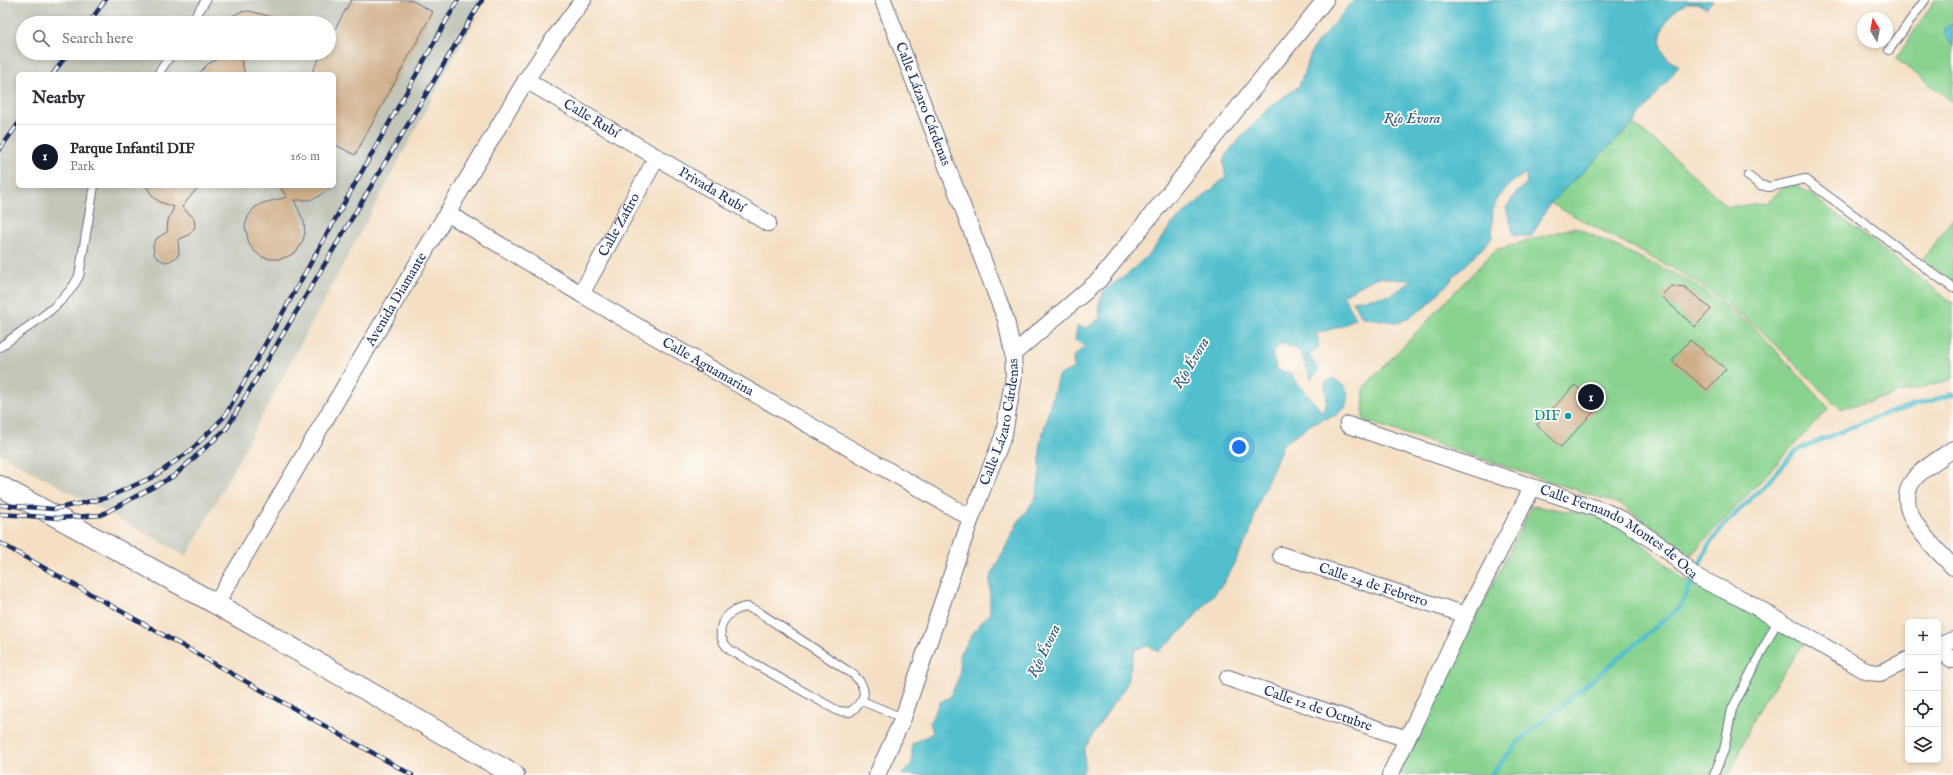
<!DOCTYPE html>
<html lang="en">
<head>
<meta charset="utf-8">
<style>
  :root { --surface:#fff; --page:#f7f7f7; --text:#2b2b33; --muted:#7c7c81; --line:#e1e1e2; --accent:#111827 }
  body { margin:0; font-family:"IM FELL English",serif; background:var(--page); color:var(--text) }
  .controls { position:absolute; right:12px; bottom:12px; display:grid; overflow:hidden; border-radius:6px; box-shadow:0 2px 6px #0003 }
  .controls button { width:36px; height:36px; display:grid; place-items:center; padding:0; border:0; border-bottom:1px solid var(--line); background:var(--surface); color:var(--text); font:20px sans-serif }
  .compass { position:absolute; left:1857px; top:12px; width:36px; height:36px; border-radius:50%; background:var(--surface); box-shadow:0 2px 6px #0003; rotate:350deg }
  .you { position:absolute; left:1239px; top:447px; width:14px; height:14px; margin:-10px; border:3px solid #fff; border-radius:50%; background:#1a73e8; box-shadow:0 0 0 6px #1a73e833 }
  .badge { display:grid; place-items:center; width:26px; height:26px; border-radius:50%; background:var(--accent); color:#fff; font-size:13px; font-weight:700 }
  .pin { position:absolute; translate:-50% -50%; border:2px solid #fff; box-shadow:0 1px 4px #0006 }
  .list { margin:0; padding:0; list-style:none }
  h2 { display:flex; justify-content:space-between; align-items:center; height:52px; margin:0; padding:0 16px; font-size:17px }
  h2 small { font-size:13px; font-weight:400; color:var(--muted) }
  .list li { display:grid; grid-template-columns:26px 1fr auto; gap:12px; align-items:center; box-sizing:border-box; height:64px; padding:0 16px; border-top:1px solid var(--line) }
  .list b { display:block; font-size:15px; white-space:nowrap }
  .list p { margin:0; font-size:13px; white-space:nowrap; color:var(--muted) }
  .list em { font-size:13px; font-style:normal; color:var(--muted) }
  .icon { flex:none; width:22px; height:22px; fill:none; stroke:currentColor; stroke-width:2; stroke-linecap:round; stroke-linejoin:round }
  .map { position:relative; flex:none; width:1953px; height:775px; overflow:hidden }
  .search { position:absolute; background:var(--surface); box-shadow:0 2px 6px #0003; left:16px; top:16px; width:320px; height:44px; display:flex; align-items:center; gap:10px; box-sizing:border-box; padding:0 14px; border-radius:22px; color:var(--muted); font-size:15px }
  .panel { position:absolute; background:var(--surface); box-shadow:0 2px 6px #0003; left:16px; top:72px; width:320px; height:116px; border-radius:6px }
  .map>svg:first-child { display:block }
  .industrial { fill:#c3c6b9; fill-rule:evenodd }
  .green { fill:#89d38f; stroke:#528176 }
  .water { fill:#53bfcd; stroke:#377796 }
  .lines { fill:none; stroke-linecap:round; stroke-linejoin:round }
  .stream { stroke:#53bfcd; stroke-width:4.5 }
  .building { fill:#cfaf8a }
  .service-casing { stroke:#676d82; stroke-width:10 }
  .minor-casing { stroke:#676d82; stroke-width:18 }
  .tertiary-casing { stroke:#676d82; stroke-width:22 }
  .service { stroke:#fff; stroke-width:8 }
  .minor { stroke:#fff; stroke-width:16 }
  .tertiary { stroke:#fff; stroke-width:20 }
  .rail-casing { stroke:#1b2f5e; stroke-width:4.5 }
  .rail { stroke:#fdfcf7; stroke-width:3; stroke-dasharray:9; stroke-linecap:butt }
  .culture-dot { fill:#0f9aa8; stroke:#fdfcf7; stroke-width:1.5 }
  .labels { text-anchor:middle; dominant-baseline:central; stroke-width:3.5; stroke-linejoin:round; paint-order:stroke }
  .street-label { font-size:14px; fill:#1b2f5e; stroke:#fdfcf7 }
  .culture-label { font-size:14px; fill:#0d838f; stroke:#fdfcf7; text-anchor:end }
  .water-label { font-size:15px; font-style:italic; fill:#2c5a7f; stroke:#fdfcf7 }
</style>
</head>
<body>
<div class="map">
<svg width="1953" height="775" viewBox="0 0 1953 775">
  <rect width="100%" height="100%" fill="#fdfcf7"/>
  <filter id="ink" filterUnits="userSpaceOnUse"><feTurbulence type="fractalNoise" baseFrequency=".025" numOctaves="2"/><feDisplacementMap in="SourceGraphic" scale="8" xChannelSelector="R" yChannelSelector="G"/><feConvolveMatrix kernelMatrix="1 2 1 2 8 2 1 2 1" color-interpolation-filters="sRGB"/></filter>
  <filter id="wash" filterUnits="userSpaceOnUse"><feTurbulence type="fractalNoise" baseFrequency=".012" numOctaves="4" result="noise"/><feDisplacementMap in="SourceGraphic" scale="16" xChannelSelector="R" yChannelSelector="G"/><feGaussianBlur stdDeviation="0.9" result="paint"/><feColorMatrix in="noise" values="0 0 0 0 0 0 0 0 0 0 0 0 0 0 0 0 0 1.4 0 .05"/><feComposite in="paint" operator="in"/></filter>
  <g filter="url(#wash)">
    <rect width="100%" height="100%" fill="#f5dfc4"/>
    <path class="industrial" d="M0 0H485L187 556 0 454ZM23 23H329V53H23ZM18 74H334V186H18Z"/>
    <g class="green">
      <path d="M1935 0H1953V102L1896 59Z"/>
      <path d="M1633 124 1665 149 1728 207 1764 203 1770 200 1783 187 1797 184 1953 303V379L1840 409 1760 329 1694 280 1550 203Z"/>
      <path d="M1953 218V283L1922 260Z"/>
      <path d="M1575 227 1690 281 1755 328 1829 408 1691 555 1622 505 1363 420 1364 387 1495 250Z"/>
      <path d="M1532 506 1612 517 1684 580 1807 639 1757 711 1729 775H1398Z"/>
    </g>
    <g class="water">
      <path d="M1354 0 1713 1 1706 8C1702 6 1698 3 1695 3 1674 1 1653 34 1663 52 1666 59 1674 62 1679 66L1633 124 1550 203 1531 237 1514 235 1506 208 1517 192 1527 184 1526 173C1513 181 1499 192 1494 207 1491 216 1493 229 1492 238L1424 308 1399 323 1362 317 1352 301 1391 295 1412 281 1377 277 1343 295 1356 318 1342 326 1317 333 1319 347 1309 356 1319 371 1311 379 1300 351 1281 343 1272 354 1277 370 1291 373C1300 389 1311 397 1322 412L1327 401 1325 383 1333 378 1343 385 1349 394 1345 408 1334 416 1313 423 1283 444 1258 505 1249 535 1223 584 1181 632 1159 651 1149 646 1135 649 1126 686 1110 708 1084 749 1085 767 1081 775H901L912 764V744L933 733 930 722 940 702 950 697 960 675 959 656 975 630 990 613V578L1017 524 1036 497 1040 472V444L1058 376 1074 368 1073 357 1086 346 1075 340 1077 326 1087 328 1100 318 1099 304 1104 290 1128 274 1151 252 1173 223 1226 177 1223 161 1231 148 1271 106 1299 86 1313 48Z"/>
      <path d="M1948 25H1953V46C1950 38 1939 35 1948 25Z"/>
    </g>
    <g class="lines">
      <path class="stream" d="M1491 775 1520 740 1680 607 1708 546 1724 525 1762 488 1797 450 1879 416 1953 394"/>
    </g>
    <g id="blocks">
      <g class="building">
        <path d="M351 0H411L433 12 355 155 334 144V74H311L322 53H329V40Z"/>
        <path d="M249 11 280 19V23H218L240 12Z"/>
        <path d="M229 53H239L245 74H198L208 64Z"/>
        <path d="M146 186H199L182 207 194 218 195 227 189 235 178 240 179 252 178 256 170 261 165 262 157 258 154 254 153 245 157 238 167 232 168 220 174 207 160 202 154 198Z"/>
        <path d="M279 186H332L318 197 309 200H294L304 222 305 233 302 243 297 251 289 256 280 259H271L262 257 254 251 249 244 245 226 248 217 254 208 263 203 287 197Z"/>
        <path d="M1671 286 1685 287 1711 309 1695 327 1661 296Z"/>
        <path d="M1690 340 1726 369 1707 390 1672 361Z"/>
        <path d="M1575 385 1599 406 1561 447 1537 425Z"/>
      </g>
    </g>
  </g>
  <g filter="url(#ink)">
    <use href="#blocks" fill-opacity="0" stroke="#676d82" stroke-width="1"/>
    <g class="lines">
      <defs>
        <g id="service">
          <path d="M191 23 206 0"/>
          <path d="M1889 50 1925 0"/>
          <path d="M158 74 172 53"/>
          <path d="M1748 176 1760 185 1769 187 1805 179 1953 288"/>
          <path d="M0 347C26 327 65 306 79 276L94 186"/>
          <path d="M747 607 757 611 854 675C869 690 866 700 850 712L838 711 730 650C711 633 723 610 747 607Z"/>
          <path d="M862 701 903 718"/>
          <path d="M1714 775 1724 750 1732 709 1778 620"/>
        </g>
        <g id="minor">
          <path id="s1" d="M526 80 768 223"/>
          <path id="s2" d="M447 213 581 294 971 518"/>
          <path id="s3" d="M581 294 657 157"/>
          <path d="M1013 354 1099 280 1325 0"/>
          <path id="s4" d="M1348 425 1604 511 1621 519 1667 550 1695 576 1744 600 1868 672 1880 673 1908 660"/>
          <path d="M1953 449C1942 457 1922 469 1914 479 1890 510 1934 546 1953 567"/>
          <path id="s5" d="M1281 555 1466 615"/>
          <path id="s6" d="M216 604 526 80 555 37 583 0"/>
          <path d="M1938 646 1953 640"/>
          <path d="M1938 650 1953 660"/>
          <path id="s7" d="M1228 678 1407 739"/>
          <path id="s8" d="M877 775 903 718 971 518 1004 434 1014 375 1013 354 1006 320 883 0"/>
          <path d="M1390 775 1466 615 1532 488"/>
        </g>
        <path id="tertiary" d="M0 486 216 604 514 775"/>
      </defs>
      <use href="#service" class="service-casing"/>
      <use href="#minor" class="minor-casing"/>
      <use href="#tertiary" class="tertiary-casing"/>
      <use href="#service" class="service"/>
      <use href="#minor" class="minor"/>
      <use href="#tertiary" class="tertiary"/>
      <defs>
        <g id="rail">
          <path d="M89 23 105 0"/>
          <path d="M53 74 68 53"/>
          <path d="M0 149 18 124"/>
          <path d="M0 505 54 509 106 498 153 477 190 451 225 416 458 0"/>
          <path d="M0 514 59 518 101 515 174 476 227 428 482 0"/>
          <path d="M0 543 412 775"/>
        </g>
      </defs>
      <use href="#rail" class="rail-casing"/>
      <use href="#rail" class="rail"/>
    </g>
  </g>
  <circle class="culture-dot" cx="1568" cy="416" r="4"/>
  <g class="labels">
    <g class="street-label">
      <text transform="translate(923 104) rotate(69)">Calle Lázaro Cárdenas</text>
      <text stroke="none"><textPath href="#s1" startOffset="76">Calle Rubí</textPath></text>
      <text stroke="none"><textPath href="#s1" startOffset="216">Privada Rubí</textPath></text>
      <text stroke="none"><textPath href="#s3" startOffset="79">Calle Zafiro</textPath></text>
      <text stroke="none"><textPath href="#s6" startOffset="354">Avenida Diamante</textPath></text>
      <text stroke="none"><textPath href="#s2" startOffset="303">Calle Aguamarina</textPath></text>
      <text stroke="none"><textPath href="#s8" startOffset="375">Calle Lázaro Cárdenas</textPath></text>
      <text stroke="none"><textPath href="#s4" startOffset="293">Calle Fernando Montes de Oca</textPath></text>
      <text stroke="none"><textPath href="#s5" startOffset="97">Calle 24 de Febrero</textPath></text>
      <text stroke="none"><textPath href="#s7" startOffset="95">Calle 12 de Octubre</textPath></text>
    </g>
    <g class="culture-label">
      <text x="1560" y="416">DIF</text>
    </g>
    <g class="water-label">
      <text x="1412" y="118">Río Évora</text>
      <text transform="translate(1191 363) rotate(-59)">Río Évora</text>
      <text transform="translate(1044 651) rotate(-64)">Río Évora</text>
    </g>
  </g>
</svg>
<div class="controls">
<button>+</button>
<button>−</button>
<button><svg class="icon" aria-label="locate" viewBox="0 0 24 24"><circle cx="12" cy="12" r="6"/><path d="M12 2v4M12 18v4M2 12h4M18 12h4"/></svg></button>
<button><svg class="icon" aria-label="layers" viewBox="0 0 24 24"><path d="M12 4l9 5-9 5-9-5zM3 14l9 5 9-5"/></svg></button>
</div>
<svg class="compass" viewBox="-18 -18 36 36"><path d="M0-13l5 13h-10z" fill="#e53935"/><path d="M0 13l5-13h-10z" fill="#7c7c81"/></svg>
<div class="you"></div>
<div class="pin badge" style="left:1591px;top:397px">1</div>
<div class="search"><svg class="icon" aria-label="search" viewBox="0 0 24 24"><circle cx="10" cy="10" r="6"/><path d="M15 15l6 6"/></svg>Search here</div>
<section class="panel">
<h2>Nearby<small></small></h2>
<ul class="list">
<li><span class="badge">1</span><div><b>Parque Infantil DIF</b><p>Park</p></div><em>160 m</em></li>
</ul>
</section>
</div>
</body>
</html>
